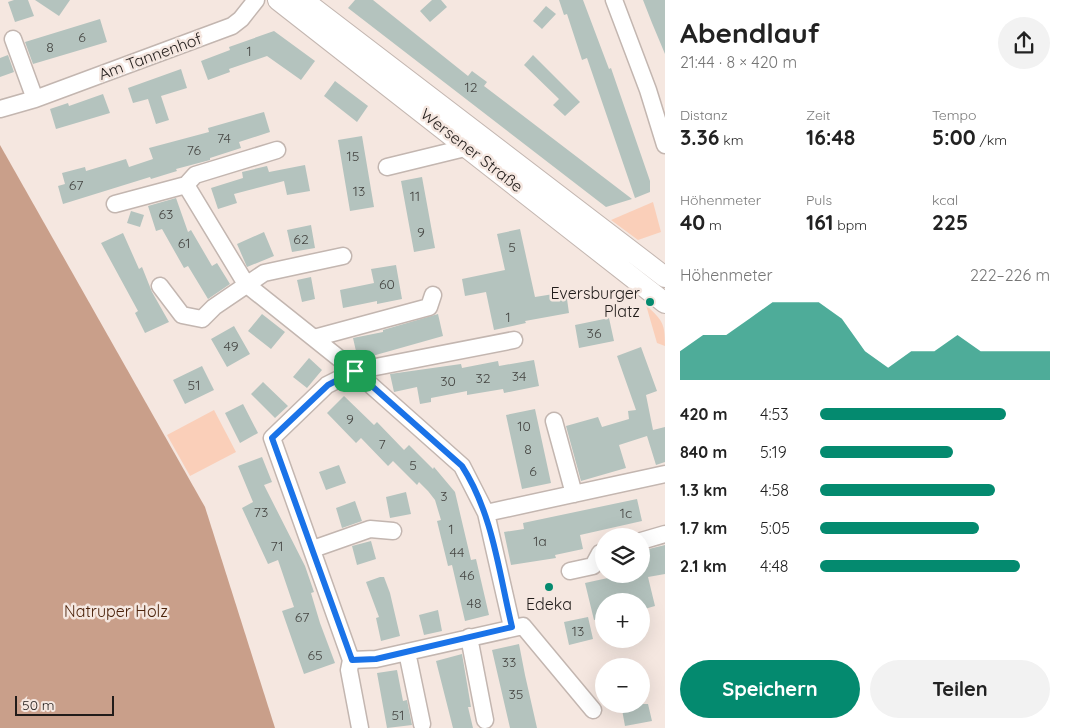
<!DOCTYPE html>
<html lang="de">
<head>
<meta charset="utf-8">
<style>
  :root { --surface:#fff; --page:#f2f2f2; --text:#222; --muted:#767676; --accent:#048a6f }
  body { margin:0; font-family:Quicksand,sans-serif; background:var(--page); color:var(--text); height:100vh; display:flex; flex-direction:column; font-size:19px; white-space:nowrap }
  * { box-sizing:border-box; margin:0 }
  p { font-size:16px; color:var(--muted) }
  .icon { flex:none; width:28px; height:28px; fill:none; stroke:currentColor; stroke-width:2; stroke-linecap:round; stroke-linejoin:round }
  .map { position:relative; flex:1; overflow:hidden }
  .side { display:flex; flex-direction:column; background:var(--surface); width:400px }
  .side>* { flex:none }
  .controls { position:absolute; left:595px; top:528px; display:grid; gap:10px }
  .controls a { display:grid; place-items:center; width:55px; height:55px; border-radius:50%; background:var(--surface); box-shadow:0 5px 20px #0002; font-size:25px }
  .scale { position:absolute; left:15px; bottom:12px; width:99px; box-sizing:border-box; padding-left:5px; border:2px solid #211c1a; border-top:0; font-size:14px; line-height:18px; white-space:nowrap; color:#211c1a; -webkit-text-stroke:4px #f5e7e0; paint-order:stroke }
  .pin { position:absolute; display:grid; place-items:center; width:42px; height:42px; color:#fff; margin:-21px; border-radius:10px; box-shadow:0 2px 8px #0006 }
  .round { display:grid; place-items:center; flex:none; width:52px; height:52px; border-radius:26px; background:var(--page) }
  .summary { display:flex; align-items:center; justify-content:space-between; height:85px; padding:0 15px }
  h1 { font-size:28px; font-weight:700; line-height:38px }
  .metrics { display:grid; grid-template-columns:repeat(3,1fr); gap:8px; height:85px; padding:5px 15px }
  .metrics div { display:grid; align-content:center }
  .metrics b { font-size:21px; font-weight:700 }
  .metrics small { font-size:14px; font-weight:400 }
  .metrics p { font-size:14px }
  .chart { height:140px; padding:10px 15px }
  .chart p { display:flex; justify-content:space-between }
  .chart svg { width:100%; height:90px; margin-top:5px; fill:var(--accent); opacity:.7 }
  .button { display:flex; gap:10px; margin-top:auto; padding:10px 15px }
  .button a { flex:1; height:58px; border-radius:30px; background:var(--accent); color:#fff; font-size:20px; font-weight:700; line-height:58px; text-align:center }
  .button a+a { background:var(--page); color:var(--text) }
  ul { padding:0 15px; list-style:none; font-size:16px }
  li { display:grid; grid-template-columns:80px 60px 1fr; align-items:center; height:38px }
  li i { height:12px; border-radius:6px; background:var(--accent) }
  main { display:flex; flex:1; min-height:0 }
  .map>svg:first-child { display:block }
  .green { fill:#facfb9 }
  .forest { fill:#c99f8a }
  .building { fill:#b4c3be }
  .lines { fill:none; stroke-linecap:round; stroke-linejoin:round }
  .minor-casing { stroke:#c3b6b0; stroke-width:19 }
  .major-casing { stroke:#c3b6b0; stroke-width:22 }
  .minor { stroke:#fff; stroke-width:16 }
  .major { stroke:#fff; stroke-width:20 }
  .route-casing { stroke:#fff; stroke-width:10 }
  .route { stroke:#1a73e8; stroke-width:6 }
  .poi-dot { fill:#048a6f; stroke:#f5e7e0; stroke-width:2 }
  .labels { text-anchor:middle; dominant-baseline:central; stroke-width:5; stroke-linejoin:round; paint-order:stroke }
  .number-label { font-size:14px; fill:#464643 }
  .street-label { font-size:16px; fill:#211c1a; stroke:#f5e7e0 }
  .poi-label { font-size:16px; fill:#211c1a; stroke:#f5e7e0; text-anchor:end }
  .park-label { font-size:16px; fill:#4c230b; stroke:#f5e7e0 }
</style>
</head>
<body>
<main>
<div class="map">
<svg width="665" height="728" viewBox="0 0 665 728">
  <rect width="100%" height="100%" fill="#f5e7e0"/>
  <path class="green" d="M653 202 661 232 638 240 611 220Z
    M646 305C663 321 665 323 665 346L657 343Z
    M214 410 236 452 190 476 167 435Z"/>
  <path class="forest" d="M0 145 205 507 275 728H0Z"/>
  <path class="building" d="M14 0H28L34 16 15 22 8 2Z
    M35 0H70L59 16Z
    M355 0H373L468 76 472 71 487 82 484 86 632 199 606 207 348 8Z
    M432 0H441L447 7 430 22 420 11Z
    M559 0H583L609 69 611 68 650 181V192L635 198 587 58 582 60 567 14 564 15Z
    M643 0H665V54L652 23Z
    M546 6 556 14 542 29 533 21Z
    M100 19 107 42 33 64 25 42Z
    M274 31 315 61 301 80 267 56 229 69 230 72 208 80 201 61 230 50 229 47Z
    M8 55 14 72 0 77V58Z
    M533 55 580 102 565 116 553 105 559 99 524 65Z
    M181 69 187 88 161 96 169 120 156 124 148 99 133 103 128 88Z
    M335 81 368 106 357 122 324 96Z
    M103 94 110 113 56 129 50 109 68 103 69 106Z
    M264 112 270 132 239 142 241 148 210 158V160L176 169 177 171 151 179 150 177 63 204 58 186 65 184 62 173 85 167 86 171 126 159 129 167 153 159 149 148 209 132 208 128Z
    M362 136 374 207 350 211 338 140Z
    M305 165 310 191 287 195 284 181 234 194 237 203 218 209 211 188 243 178 242 172 267 166 269 172Z
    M422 177 435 248 414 252 401 181Z
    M176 198 188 232 191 230 212 266 217 263 230 284 208 299 188 266 184 268 162 229 156 231 148 206Z
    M131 211 144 215 140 227 127 223Z
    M311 225 315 248 292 252 287 230Z
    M520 229 535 297 566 292 569 313 525 321 526 323 494 330 486 292 465 296 462 279 505 270 497 234Z
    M264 232 274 256 247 267 237 244Z
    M123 233 139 269 142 267 152 292 169 322 145 333 135 313 138 311 101 243Z
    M396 265 402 299 377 304V301L343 308 340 290 374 283 371 269Z
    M311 277 315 299 302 302 297 280Z
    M262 314 285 332 271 349 248 331Z
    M438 314 443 336 358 360 353 338 383 332V330Z
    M609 318 614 341 579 348 575 325Z
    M234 326 250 354 227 367 211 339Z
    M641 347 657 391 646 395 653 430 665 427V462L656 465 647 436 619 445 626 468 581 481 566 426 598 417 602 427 629 419 628 411 636 410 617 356Z
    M309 358 322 370 307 388 293 377Z
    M534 360 539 386 504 393 503 389 467 395V391L431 398V402L420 404 417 387 394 392 390 374 461 364 462 368 498 361 499 366Z
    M202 366 214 390 185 404 173 380Z
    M263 382 288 406 275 418 251 394Z
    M344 396 374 425 377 422 404 450 409 445 433 469 434 467 455 492 471 560 476 559 489 615 465 621 452 565 448 566 437 521 441 520 435 500 428 491 419 482 417 485 393 461 388 466 361 438 356 443 327 413Z
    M243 404 258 433 240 443 225 413Z
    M535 409 551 483 522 489 506 415Z
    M262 457 272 482 264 485 305 566 314 592 311 593 320 623 335 663 304 674 282 611 294 607 278 560 268 564 242 508 253 502 238 466Z
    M339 465 346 483 326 490 319 472Z
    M406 492 411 514 390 518 386 497Z
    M637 499 642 521 580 535 583 549 555 555 556 558 511 565 504 532 524 529 523 523Z
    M355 501 362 521 342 528 336 508Z
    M371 541 376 559 357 565 352 546Z
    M665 545V574L648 577 655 606 641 610V601H604V618L594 620 585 583 617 576 616 574H641V551Z
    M380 577H384L390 593 400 636 381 641 376 618 379 617 366 582Z
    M438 610 442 631 424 635 419 615Z
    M588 617 593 639 569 645 564 622Z
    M519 644 525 675 537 728H510L492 650Z
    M462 654 471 707H468L473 728H453L436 661Z
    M397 670 403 701 407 700 412 725 387 728 377 673Z
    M621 704H648L652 721 625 726Z"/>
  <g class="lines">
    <defs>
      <path id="minor" d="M614 0 648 90 665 145
        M13 39 35 99
        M0 109 35 99 232 26 241 19 256 0
        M387 167 469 147
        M186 185 246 284 355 371 462 466 486 513 512 627
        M115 204 186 185 195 175 277 150
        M160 286 182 315 202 319 214 307 264 273 343 256
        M314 338 429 307 433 295
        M554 421 574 494
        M486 513 665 474
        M641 541 665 534
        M313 549 370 529 393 531
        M570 571 593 566 600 553 604 552
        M469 637 485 720
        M407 652 422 724
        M351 660 376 659 523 626 593 710
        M360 728 349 670 351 660 272 438 327 385 355 371 514 340"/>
      <path id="major" d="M278 0 665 303
        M303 0 665 277"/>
    </defs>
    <use href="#minor" class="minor-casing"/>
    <use href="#major" class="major-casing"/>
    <use href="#minor" class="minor"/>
    <use href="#major" class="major"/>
  </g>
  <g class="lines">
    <defs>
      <path id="route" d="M355 371 462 466C493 514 499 573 512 627L376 659 352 660 272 438 328 385Z"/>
    </defs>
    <use href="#route" class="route-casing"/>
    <use href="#route" class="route"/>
  </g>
  <g class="poi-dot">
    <circle cx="650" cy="302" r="5"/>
    <circle cx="549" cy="587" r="5"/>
  </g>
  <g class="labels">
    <g class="number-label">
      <text x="82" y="37">6</text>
      <text x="50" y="47">8</text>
      <text x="249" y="51">1</text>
      <text x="471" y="87">12</text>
      <text x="224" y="138">74</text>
      <text x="194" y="150">76</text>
      <text x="353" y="156">15</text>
      <text x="76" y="185">67</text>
      <text x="359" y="191">13</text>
      <text x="415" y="196">11</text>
      <text x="166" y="214">63</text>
      <text x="421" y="232">9</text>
      <text x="301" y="239">62</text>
      <text x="184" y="243">61</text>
      <text x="512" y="247">5</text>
      <text x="387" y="284">60</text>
      <text x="508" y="317">1</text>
      <text x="594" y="333">36</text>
      <text x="231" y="346">49</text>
      <text x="519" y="376">34</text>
      <text x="483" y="378">32</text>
      <text x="448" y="381">30</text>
      <text x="194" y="385">51</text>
      <text x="350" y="419">9</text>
      <text x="524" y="426">10</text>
      <text x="382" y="444">7</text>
      <text x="528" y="449">8</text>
      <text x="413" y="465">5</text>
      <text x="533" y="471">6</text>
      <text x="444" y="496">3</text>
      <text x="261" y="512">73</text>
      <text x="626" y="513">1c</text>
      <text x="451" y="529">1</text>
      <text x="540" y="541">1a</text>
      <text x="277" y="546">71</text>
      <text x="457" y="552">44</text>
      <text x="467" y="575">46</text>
      <text x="474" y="603">48</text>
      <text x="302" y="617">67</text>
      <text x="578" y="631">13</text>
      <text x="315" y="655">65</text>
      <text x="509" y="662">33</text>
      <text x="516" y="694">35</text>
      <text x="398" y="715">51</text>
    </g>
    <g class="street-label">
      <text transform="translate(150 56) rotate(-20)">Am Tannenhof</text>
      <text transform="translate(472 150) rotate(38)">Wersener Straße</text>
    </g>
    <g class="poi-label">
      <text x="640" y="293">Eversburger<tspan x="640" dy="18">Platz</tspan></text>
      <text x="549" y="604" text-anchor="middle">Edeka</text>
    </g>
    <g class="park-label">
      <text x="116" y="611">Natruper Holz</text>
    </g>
  </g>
</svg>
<div class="controls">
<a><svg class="icon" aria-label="layers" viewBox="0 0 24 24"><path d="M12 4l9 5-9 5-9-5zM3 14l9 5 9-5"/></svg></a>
<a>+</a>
<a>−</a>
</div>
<div class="scale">50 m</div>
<div class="pin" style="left:355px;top:371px;background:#1e9e55"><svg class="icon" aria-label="arrive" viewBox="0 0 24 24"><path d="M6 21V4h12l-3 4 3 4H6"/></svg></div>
</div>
<section class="side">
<div class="summary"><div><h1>Abendlauf</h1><p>21:44 · 8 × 420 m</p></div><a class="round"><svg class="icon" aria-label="share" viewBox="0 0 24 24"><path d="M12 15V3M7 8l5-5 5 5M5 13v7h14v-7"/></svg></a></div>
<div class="metrics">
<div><p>Distanz</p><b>3.36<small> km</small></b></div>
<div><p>Zeit</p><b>16:48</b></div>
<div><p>Tempo</p><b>5:00<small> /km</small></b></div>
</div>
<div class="metrics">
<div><p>Höhenmeter</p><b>40<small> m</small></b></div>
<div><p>Puls</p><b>161<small> bpm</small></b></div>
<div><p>kcal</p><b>225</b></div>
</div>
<div class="chart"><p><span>Höhenmeter</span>222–226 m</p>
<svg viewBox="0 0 160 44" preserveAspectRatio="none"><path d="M0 44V30L10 22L20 22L30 14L40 6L50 6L60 6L70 14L80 30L90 38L100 30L110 30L120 22L130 30L140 30L150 30L160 30V44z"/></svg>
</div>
<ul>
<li><b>420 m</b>4:53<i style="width:81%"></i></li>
<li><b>840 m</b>5:19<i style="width:58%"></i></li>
<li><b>1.3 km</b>4:58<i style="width:76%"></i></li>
<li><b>1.7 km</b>5:05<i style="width:69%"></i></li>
<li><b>2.1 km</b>4:48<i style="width:87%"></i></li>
</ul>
<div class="button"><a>Speichern</a><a>Teilen</a></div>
</section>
</main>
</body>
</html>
